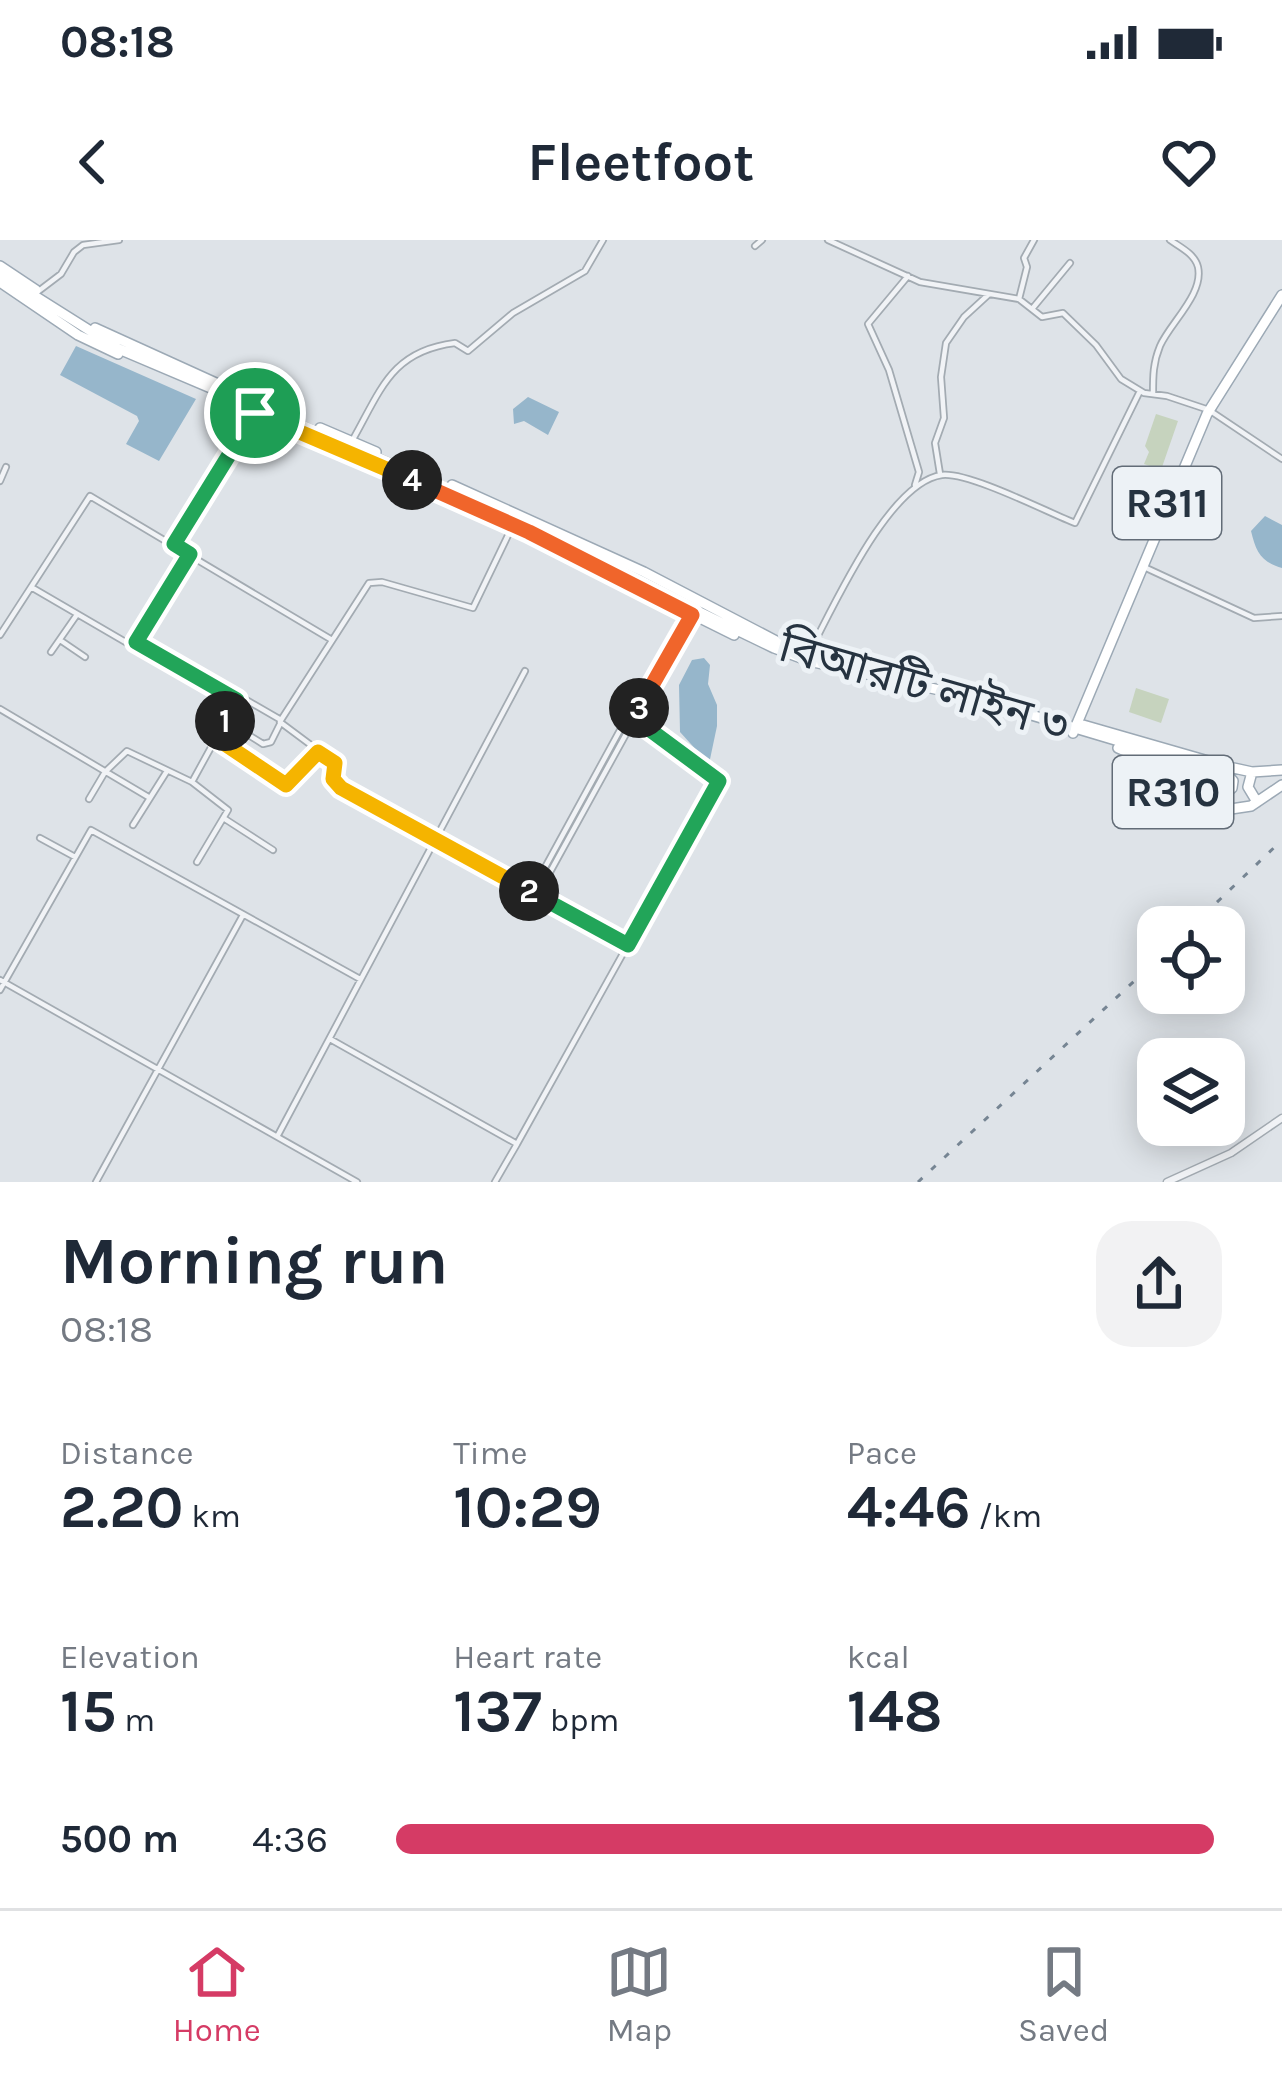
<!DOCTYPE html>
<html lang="en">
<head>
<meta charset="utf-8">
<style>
  :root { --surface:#fff; --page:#f2f2f3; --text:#1f2937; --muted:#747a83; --line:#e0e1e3; --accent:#d53b65 }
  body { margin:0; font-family:Karla,"Noto Sans Bengali",sans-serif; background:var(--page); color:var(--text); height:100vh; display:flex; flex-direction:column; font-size:45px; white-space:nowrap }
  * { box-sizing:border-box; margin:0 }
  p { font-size:39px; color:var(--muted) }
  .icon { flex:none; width:66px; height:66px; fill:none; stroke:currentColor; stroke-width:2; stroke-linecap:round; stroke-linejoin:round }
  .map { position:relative; height:942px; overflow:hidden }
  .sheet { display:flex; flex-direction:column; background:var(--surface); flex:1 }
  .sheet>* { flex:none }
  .buttons { position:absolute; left:1137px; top:666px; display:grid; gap:24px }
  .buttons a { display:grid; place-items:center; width:108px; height:108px; border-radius:24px; background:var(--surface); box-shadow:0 6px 30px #0003; font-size:60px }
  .pin { position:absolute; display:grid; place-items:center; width:102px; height:102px; color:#fff; margin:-51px; border:6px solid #fff; border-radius:50%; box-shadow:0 3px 12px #0007 }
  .km { position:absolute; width:60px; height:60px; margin:-30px; border-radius:50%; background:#222; color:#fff; font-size:33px; line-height:60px; text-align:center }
  .round { display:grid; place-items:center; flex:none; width:126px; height:126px; border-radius:36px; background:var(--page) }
  .head { display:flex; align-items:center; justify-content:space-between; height:204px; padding:0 60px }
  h1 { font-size:66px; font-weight:700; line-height:90px }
  .metrics { display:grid; grid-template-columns:repeat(3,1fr); gap:18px; height:204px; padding:12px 60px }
  .metrics div { display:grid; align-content:center }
  .metrics b { font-size:60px; font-weight:700 }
  .metrics small { font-size:33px; font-weight:400 }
  .metrics p { font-size:33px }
  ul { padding:0 60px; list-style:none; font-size:39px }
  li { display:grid; grid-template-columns:192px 144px 1fr; align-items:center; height:90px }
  li i { height:30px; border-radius:15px; background:var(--accent) }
  .status { display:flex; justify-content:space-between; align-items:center; height:84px; padding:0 60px; background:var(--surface); direction:ltr }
  .status svg { height:33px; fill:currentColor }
  header { display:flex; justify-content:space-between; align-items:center; height:156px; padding:0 60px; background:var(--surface); font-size:54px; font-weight:700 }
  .dock { display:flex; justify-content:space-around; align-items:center; height:168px; border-top:3px solid var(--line); background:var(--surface); font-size:33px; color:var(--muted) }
  .dock a { display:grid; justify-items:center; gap:6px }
  .dock .selected { color:var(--accent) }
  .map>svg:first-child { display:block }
  .green { fill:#c6d3be }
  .water { fill:#96b6cb }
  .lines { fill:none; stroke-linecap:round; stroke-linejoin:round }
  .minor-casing { stroke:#a3abb2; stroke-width:8 }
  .tertiary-casing { stroke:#a3abb2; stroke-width:9 }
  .primary-casing { stroke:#9ca9b5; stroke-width:12 }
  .minor { stroke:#f1f3f6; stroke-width:4.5 }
  .tertiary { stroke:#f1f3f6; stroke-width:6 }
  .primary { stroke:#fff; stroke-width:9 }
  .rail { stroke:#768593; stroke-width:3; stroke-dasharray:6 12; stroke-linecap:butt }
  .split-1-casing { stroke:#fff; stroke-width:24 }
  .split-2-casing { stroke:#fff; stroke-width:24 }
  .split-3-casing { stroke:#fff; stroke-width:24 }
  .split-4-casing { stroke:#fff; stroke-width:24 }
  .split-5-casing { stroke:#fff; stroke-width:24 }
  .split-1 { stroke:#22a559; stroke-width:15 }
  .split-2 { stroke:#f5b400; stroke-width:15 }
  .split-3 { stroke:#22a559; stroke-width:15 }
  .split-4 { stroke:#f0652b; stroke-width:15 }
  .split-5 { stroke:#f5b400; stroke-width:15 }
  .labels { text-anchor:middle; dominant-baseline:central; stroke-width:10; stroke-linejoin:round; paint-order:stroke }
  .shield { fill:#edf2f6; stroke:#626c77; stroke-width:3 }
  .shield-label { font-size:42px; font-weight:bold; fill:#263340 }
  .street-label { font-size:45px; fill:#263340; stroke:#edf2f6 }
</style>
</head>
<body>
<div class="status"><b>08:18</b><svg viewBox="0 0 49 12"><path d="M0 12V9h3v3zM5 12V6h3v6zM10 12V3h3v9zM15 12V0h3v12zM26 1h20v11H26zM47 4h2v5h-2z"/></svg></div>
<header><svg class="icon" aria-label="back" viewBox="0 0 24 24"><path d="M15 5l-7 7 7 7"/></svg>Fleetfoot<svg class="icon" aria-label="heart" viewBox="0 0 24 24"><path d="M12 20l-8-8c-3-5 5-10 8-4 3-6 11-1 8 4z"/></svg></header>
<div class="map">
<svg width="1282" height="942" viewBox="0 0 1282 942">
  <rect width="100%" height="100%" fill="#dee3e8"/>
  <path class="green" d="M1156 174 1178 181 1161 230 1144 224 1149 212 1145 206Z
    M1136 448 1169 459 1161 483 1129 472Z"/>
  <path class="water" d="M76 106 196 159 159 221 126 204 139 181 137 176 60 135Z
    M528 157 559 172 548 195 524 181 514 184 513 169Z
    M1265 276 1282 285V328C1261 322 1256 312 1251 291Z
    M704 418 710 425 708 444 717 465V486L709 524 680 492 679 445 692 420Z"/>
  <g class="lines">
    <defs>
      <path id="minor" d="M828 0 920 42 1019 59 1042 77 1063 73 1096 105 1121 139 1144 153 1167 156 1209 170 1282 219
        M755 6 762 0
        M908 36 868 84 889 130 919 232 915 245
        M36 53 61 34 74 12 83 5 119 0
        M1019 59 1027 27 1024 18 1034 0
        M1032 69 1070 23
        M1153 154C1153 136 1153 123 1160 106 1170 83 1204 54 1198 27 1195 14 1180 7 1170 0
        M352 201C381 150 391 111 455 103L468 111 513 73 585 31 603 0
        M940 234 935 203 944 178 941 137 946 103 964 77 988 55
        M0 241 6 227
        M174 304 255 173
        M1144 327 1254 378 1282 376
        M31 347 134 407 190 314
        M0 395 90 256 332 400
        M60 400 85 417
        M137 402 236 459
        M810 411C834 366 889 242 942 235 969 232 1047 272 1075 283L1140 151
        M51 412 76 376
        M0 469 150 558
        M226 481 263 504 271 502 280 484
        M280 482 335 523 333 539 341 547 628 705
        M216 498 286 545 291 544 318 512
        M192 542 237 460 243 458 281 480 369 343 382 342 473 368 513 285
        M89 559 105 532 127 511 192 542 228 570 197 622
        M225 579 273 610
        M133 585 167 531
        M40 598 75 617
        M543 631 684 373
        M549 634 691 376
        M510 641 543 631 549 634 560 668
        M0 740 357 942
        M0 750 91 590 360 739
        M330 799 517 904 495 942
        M278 895 525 431
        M517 904 719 541 634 478
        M96 942 243 675"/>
      <path id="tertiary" d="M1167 942 1231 913 1282 878"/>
      <path id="primary" d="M0 26 36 50
        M0 34 119 109 423 238 774 408 809 421 971 457 1226 533 1233 541 1232 548 1219 558 1170 543 1138 508
        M0 42 78 95 118 114
        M95 88 227 148
        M320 188 376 212
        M452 245 644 332 780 403 852 424
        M561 309 734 395
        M1083 485 1229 527 1252 532 1282 530
        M1073 493 1207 174 1282 55
        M1118 508 1136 516 1168 550 1231 569 1251 566 1282 545
        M1252 532 1248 547 1257 562"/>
    </defs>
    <use href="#minor" class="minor-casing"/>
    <use href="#tertiary" class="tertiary-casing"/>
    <use href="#primary" class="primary-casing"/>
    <use href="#minor" class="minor"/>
    <use href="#tertiary" class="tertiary"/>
    <use href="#primary" class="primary"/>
    <path class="rail" d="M1191 687 1282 600
      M918 942 1158 719"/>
  </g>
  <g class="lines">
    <defs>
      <path id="split-1" d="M225 481 237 460 136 402 190 314 174 304 255 173"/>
      <path id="split-2" d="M225 481 216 498 286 545 318 512 335 523 333 539 341 548 529 651"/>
      <path id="split-3" d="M529 651 628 705 719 541 634 478 639 468"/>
      <path id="split-4" d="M412 240 529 292 692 375 639 468"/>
      <path id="split-5" d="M255 173 412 240"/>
    </defs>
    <use href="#split-1" class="split-1-casing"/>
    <use href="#split-2" class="split-2-casing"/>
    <use href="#split-3" class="split-3-casing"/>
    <use href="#split-4" class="split-4-casing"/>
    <use href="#split-5" class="split-5-casing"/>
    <use href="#split-1" class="split-1"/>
    <use href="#split-2" class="split-2"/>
    <use href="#split-3" class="split-3"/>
    <use href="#split-4" class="split-4"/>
    <use href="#split-5" class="split-5"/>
  </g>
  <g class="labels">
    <g class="shield">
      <rect x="1113" y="227" width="108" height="72" rx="9"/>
      <rect x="1113" y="516" width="120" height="72" rx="9"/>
    </g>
    <g class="shield-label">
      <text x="1167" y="263">R311</text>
      <text x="1173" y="552">R310</text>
    </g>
    <g class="street-label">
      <text transform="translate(924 446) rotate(16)">বিআরটি লাইন ৩</text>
    </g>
  </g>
</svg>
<div class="buttons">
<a><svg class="icon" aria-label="locate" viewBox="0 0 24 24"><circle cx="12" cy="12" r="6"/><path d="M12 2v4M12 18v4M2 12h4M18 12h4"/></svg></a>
<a><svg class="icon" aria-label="layers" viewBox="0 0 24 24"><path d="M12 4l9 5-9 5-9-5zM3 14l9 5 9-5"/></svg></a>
</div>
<div class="pin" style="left:255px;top:173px;background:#1e9e55"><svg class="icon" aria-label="arrive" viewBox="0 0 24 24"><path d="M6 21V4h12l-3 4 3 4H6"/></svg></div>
<b class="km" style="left:225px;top:481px">1</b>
<b class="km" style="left:529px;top:651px">2</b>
<b class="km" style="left:639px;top:468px">3</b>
<b class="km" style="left:412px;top:240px">4</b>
</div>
<section class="sheet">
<div class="head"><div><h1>Morning run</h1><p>08:18</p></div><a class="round"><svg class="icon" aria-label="share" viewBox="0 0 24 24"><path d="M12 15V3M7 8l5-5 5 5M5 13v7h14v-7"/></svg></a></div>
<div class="metrics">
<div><p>Distance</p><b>2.20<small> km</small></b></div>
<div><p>Time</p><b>10:29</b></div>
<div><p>Pace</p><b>4:46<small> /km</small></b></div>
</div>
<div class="metrics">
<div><p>Elevation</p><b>15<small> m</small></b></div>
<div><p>Heart rate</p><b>137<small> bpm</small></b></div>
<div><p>kcal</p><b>148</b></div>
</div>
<ul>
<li><b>500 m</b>4:36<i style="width:99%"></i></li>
</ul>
</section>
<nav class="dock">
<a class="selected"><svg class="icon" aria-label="home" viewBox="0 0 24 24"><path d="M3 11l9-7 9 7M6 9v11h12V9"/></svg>Home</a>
<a><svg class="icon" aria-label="map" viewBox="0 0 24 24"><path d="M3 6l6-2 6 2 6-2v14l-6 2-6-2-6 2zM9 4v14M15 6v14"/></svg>Map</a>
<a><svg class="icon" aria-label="saved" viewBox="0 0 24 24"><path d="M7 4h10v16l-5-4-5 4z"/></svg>Saved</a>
</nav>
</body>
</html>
